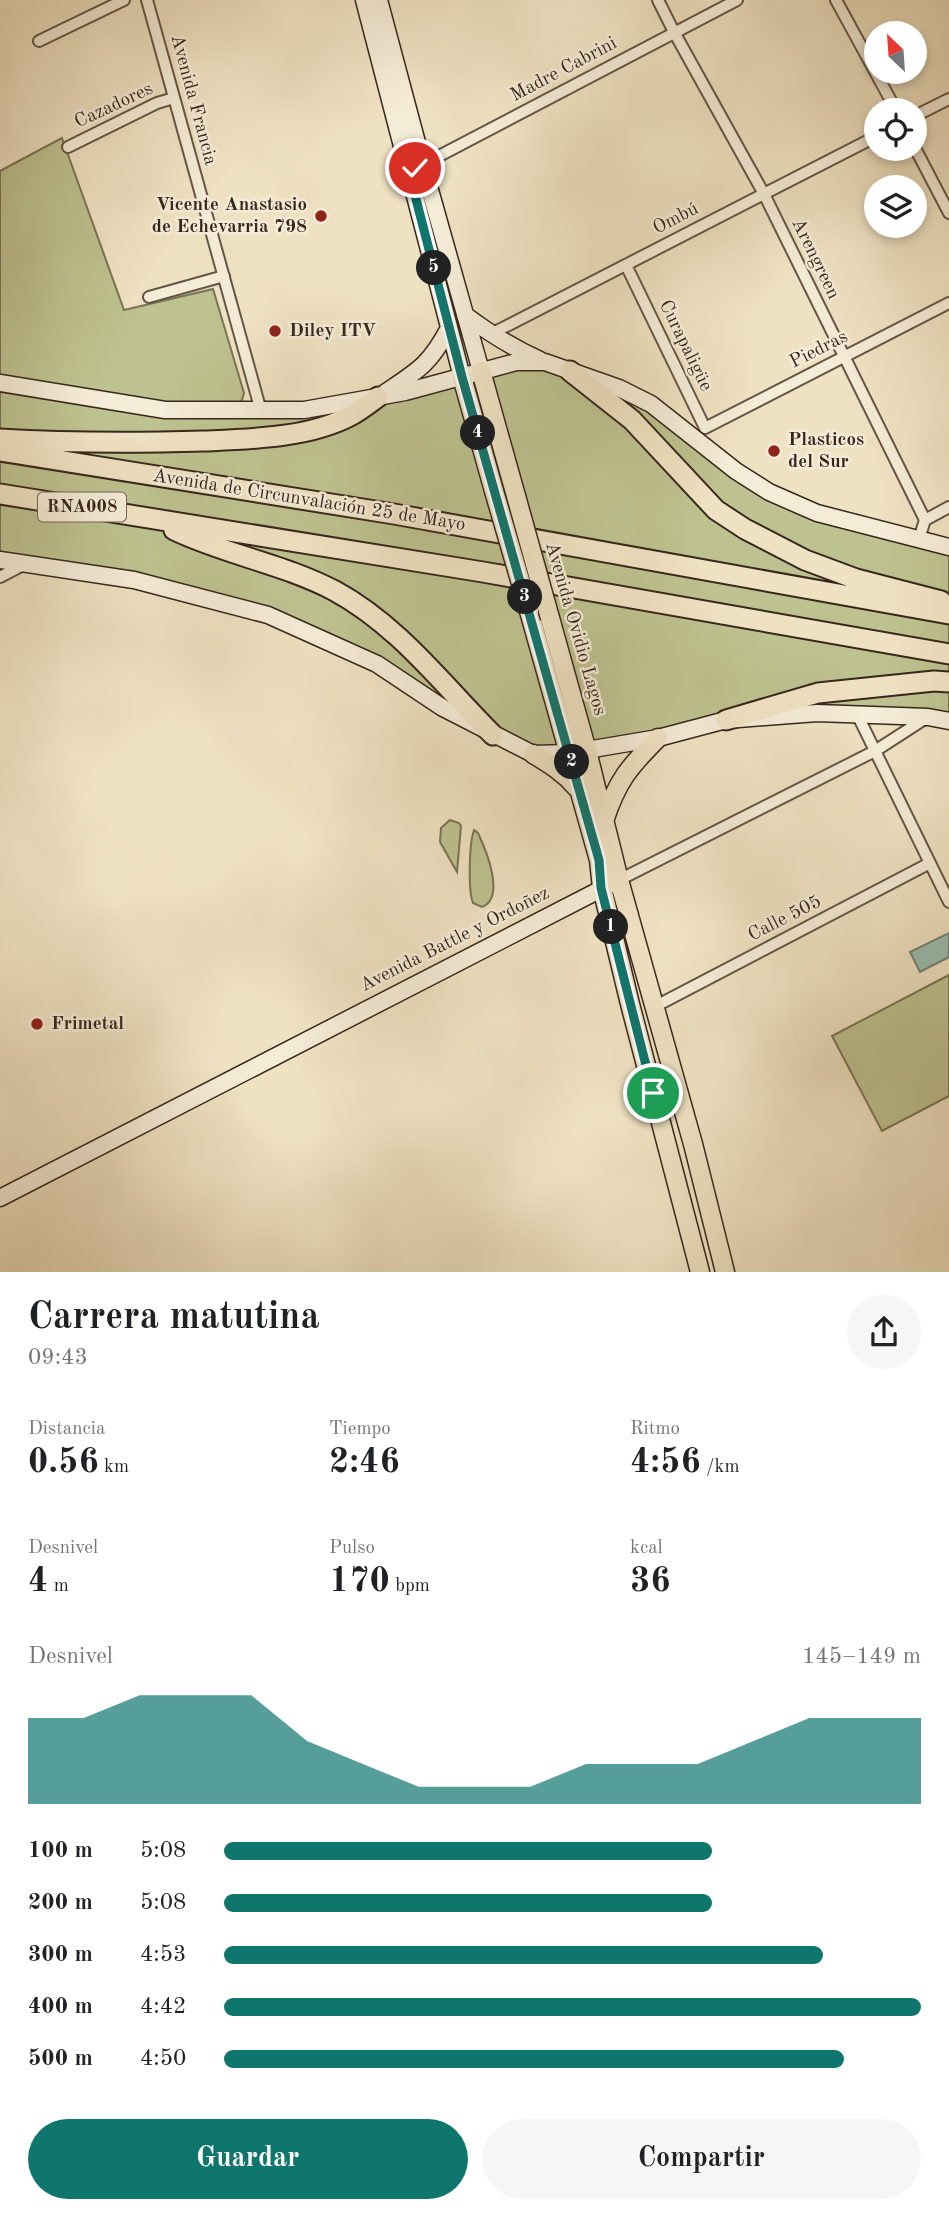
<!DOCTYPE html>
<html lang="es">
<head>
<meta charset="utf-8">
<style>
  :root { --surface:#fff; --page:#f6f6f6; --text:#202124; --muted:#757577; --accent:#0f766e }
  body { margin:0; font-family:"Old Standard TT",serif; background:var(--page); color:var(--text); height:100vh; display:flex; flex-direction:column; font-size:26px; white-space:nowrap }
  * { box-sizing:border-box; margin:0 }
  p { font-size:23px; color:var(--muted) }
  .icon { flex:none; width:38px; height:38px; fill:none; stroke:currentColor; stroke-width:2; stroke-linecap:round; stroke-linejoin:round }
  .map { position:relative; height:1272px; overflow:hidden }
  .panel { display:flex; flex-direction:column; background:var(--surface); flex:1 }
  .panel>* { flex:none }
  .needle { width:46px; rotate:335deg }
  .controls { position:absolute; left:864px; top:21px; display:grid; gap:14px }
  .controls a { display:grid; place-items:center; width:63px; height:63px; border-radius:50%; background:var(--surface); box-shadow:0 4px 10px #0003; font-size:35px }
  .pin { position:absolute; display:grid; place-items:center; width:60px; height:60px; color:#fff; margin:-30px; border:4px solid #fff; border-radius:50%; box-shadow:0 2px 7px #0007 }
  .km { position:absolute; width:35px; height:35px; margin:-18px; border-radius:50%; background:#222; color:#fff; font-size:19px; line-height:35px; text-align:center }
  .round { display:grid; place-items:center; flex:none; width:74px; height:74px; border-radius:37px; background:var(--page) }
  .headline { display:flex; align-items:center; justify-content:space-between; height:119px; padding:0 28px }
  h1 { font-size:38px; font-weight:700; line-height:52px }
  .metrics { display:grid; grid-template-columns:repeat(3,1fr); gap:10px; height:119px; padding:7px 28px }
  .metrics div { display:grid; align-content:center }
  .metrics b { font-size:35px; font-weight:700 }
  .metrics small { font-size:19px; font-weight:400 }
  .metrics p { font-size:19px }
  .chart { height:196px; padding:14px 28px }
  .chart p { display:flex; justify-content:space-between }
  .chart svg { width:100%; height:126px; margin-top:7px; fill:var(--accent); opacity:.7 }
  .action { display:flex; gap:14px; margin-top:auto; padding:14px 28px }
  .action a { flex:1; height:80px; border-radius:42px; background:var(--accent); color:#fff; font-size:28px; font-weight:700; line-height:80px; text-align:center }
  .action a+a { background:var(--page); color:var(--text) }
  ul { padding:0 28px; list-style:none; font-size:23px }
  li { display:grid; grid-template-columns:112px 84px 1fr; align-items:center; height:52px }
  li i { height:18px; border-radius:9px; background:var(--accent) }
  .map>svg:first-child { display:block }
  .green { fill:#bec290; stroke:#7a7456; stroke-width:2 }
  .water { fill:#9abeb2; stroke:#728276; stroke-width:2 }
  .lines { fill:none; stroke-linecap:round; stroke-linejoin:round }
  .street-casing { stroke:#645646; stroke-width:14 }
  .secondary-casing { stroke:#36271c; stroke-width:19 }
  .primary-casing { stroke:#36271c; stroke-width:21 }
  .highway-casing { stroke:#36271c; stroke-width:23 }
  .street { stroke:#f5ecd7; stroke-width:10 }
  .secondary { stroke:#f5ecd7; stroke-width:16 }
  .primary { stroke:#efe2c2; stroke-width:18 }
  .highway { stroke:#efe2c2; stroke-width:19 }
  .primary-bridge-casing { stroke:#36271c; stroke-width:21; stroke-linecap:butt }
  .primary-bridge { stroke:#efe2c2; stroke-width:18 }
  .route-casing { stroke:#fff; stroke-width:14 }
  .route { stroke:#0f766e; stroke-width:9 }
  .poi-dot { fill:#8f2418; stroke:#f5ecd7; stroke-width:2.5 }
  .labels { text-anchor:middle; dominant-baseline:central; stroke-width:5; stroke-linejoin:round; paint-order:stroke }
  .shield { fill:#f5ecd7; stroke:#6f6254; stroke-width:2 }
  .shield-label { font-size:18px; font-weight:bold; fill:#36271c }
  .street-label { font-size:19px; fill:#36271c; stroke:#f5ecd7 }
  .poi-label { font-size:19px; font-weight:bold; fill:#36271c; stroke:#f5ecd7; text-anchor:start }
</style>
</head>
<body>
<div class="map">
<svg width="949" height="1272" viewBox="0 0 949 1272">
  <rect width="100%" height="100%" fill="#efe2c2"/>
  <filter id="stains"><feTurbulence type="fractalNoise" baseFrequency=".00286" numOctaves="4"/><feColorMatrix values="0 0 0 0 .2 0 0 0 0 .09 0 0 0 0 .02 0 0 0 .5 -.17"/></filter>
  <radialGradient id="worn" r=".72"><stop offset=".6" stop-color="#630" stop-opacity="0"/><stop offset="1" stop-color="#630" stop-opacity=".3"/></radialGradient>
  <path class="green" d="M62 138 124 310 213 289 244 393 242 400 236 405 171 403 0 375V171Z
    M516 362 619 388 769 492 949 547V721L817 713 533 754 377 664 268 615 0 560V383L165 410 261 411Z
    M450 820 459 823 461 826 457 872 440 842 441 828Z
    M474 830 478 833C486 850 506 898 482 907L473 903C468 891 469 844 474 830Z
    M949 975V1096L882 1131 832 1036Z"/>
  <path class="water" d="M949 933V957L920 972 910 952Z"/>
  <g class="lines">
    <defs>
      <path id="street" d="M147 0 261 411
        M658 0 674 32 764 194 925 520 919 539
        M836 0 896 110
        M39 41 124 0
        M915 116 949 99
        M68 147 157 103 174 98
        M915 148 949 213
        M418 167 737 0
        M626 265 705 428
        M149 297 224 276
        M491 334 877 136
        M705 428 949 303
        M925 520 949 507
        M0 577 25 564
        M857 714 949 902
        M619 880 875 751 926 718
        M656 1006 930 863"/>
      <path id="secondary" d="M364 0 462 377
        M379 0 423 165 481 371
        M465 315C489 333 513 348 540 360
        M0 383 165 410H304L405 392 516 362H545L619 388 651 404 736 471 769 492 817 513 949 547
        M386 392C419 370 430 364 449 328
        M0 560 134 580 268 615 377 664 443 708 533 754 569 753 658 738 726 720 817 713 928 717 949 721
        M0 1198 611 884"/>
      <path id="primary" d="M481 371 516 496
        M462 377 494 491
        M529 611 599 860 602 888 630 1004 700 1272
        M550 618 587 751 619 880 693 1144 725 1272
        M533 754C550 764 564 773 577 788
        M604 821C617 781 629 767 658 738"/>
      <path id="highway" d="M570 371 632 420 716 510 745 529 805 560 856 579 941 601
        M0 439C68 443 136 443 204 441 251 439 310 438 352 415 361 410 370 403 378 397
        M0 451 394 514 949 614
        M0 494 483 572 949 654
        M174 530C226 555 284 564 335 591 398 625 443 685 493 735
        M726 720 818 693 934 681 949 682"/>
    </defs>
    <use href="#street" class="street-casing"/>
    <use href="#secondary" class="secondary-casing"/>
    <use href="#primary" class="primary-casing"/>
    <use href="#highway" class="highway-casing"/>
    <use href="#street" class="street"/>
    <use href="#secondary" class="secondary"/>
    <use href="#primary" class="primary"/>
    <use href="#highway" class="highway"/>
    <defs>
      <path id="primary-bridge" d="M494 491 529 611
        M516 496 550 618"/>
    </defs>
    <use href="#primary-bridge" class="primary-bridge-casing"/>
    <use href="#primary-bridge" class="primary-bridge"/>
  </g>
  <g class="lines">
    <defs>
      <path id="route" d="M415 168 409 172 462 377 599 860 601 888 653 1093"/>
    </defs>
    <use href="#route" class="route-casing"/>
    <use href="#route" class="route"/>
  </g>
  <g class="poi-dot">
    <circle cx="321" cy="216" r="7"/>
    <circle cx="275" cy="331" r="7"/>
    <circle cx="774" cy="451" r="7"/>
    <circle cx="37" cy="1024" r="7"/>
  </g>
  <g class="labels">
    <rect class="shield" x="38" y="492.5" width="88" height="29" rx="5"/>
    <g class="shield-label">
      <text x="82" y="507">RNA008</text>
    </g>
    <g class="street-label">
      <text transform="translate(564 70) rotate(-28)">Madre Cabrini</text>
      <text transform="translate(193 100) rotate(75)">Avenida Francia</text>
      <text transform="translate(114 106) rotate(-25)">Cazadores</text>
      <text transform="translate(676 219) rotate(-27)">Ombú</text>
      <text transform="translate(815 259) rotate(64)">Arengreen</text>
      <text transform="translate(685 346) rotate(64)">Curapaligüe</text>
      <text transform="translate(819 350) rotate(-27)">Piedras</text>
      <text transform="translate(309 501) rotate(9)">Avenida de Circunvalación 25 de Mayo</text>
      <text transform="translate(575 629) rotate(74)">Avenida Ovidio Lagos</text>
      <text transform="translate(785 919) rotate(-27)">Calle 505</text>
      <text transform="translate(455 940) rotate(-27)">Avenida Battle y Ordoñez</text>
    </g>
    <g class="poi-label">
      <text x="307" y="205" text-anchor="end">Vicente Anastasio<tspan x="307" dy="22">de Echevarria 798</tspan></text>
      <text x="289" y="331">Diley ITV</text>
      <text x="788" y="440">Plasticos<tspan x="788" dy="22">del Sur</tspan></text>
      <text x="51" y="1024">Frimetal</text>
    </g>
  </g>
  <rect width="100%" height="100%" filter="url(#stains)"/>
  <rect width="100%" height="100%" fill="url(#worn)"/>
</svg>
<div class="controls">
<a><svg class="needle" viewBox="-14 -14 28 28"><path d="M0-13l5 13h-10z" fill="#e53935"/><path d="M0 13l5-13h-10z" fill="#757577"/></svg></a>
<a><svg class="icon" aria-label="locate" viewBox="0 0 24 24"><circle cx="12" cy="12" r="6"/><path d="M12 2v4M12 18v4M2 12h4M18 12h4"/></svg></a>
<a><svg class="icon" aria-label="layers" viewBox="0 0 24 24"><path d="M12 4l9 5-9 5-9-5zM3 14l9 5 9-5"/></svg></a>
</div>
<div class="pin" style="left:653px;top:1093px;background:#1e9e55"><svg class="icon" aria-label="arrive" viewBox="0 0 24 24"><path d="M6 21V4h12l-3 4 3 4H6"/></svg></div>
<div class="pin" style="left:415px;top:168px;background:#d93025"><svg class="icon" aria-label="check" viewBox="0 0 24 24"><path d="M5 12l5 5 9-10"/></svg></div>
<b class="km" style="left:611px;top:927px">1</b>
<b class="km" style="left:572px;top:762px">2</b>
<b class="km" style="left:525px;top:597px">3</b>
<b class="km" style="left:478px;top:433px">4</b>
<b class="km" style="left:434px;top:268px">5</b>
</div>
<section class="panel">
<div class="headline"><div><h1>Carrera matutina</h1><p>09:43</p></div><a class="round"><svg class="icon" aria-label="share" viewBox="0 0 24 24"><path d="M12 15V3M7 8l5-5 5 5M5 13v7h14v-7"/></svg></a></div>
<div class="metrics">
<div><p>Distancia</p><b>0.56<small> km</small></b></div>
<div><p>Tiempo</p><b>2:46</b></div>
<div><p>Ritmo</p><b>4:56<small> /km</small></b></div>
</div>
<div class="metrics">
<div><p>Desnivel</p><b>4<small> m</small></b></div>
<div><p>Pulso</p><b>170<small> bpm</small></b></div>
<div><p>kcal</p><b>36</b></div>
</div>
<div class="chart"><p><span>Desnivel</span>145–149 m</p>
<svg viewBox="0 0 160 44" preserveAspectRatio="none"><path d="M0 44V14L10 14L20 6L30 6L40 6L50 22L60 30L70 38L80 38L90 38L100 30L110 30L120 30L130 22L140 14L150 14L160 14V44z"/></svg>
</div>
<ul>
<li><b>100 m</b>5:08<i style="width:70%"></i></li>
<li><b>200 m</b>5:08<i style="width:70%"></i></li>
<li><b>300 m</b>4:53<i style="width:86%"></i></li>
<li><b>400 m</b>4:42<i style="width:100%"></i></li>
<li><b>500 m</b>4:50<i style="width:89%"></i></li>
</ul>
<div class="action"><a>Guardar</a><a>Compartir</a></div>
</section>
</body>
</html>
